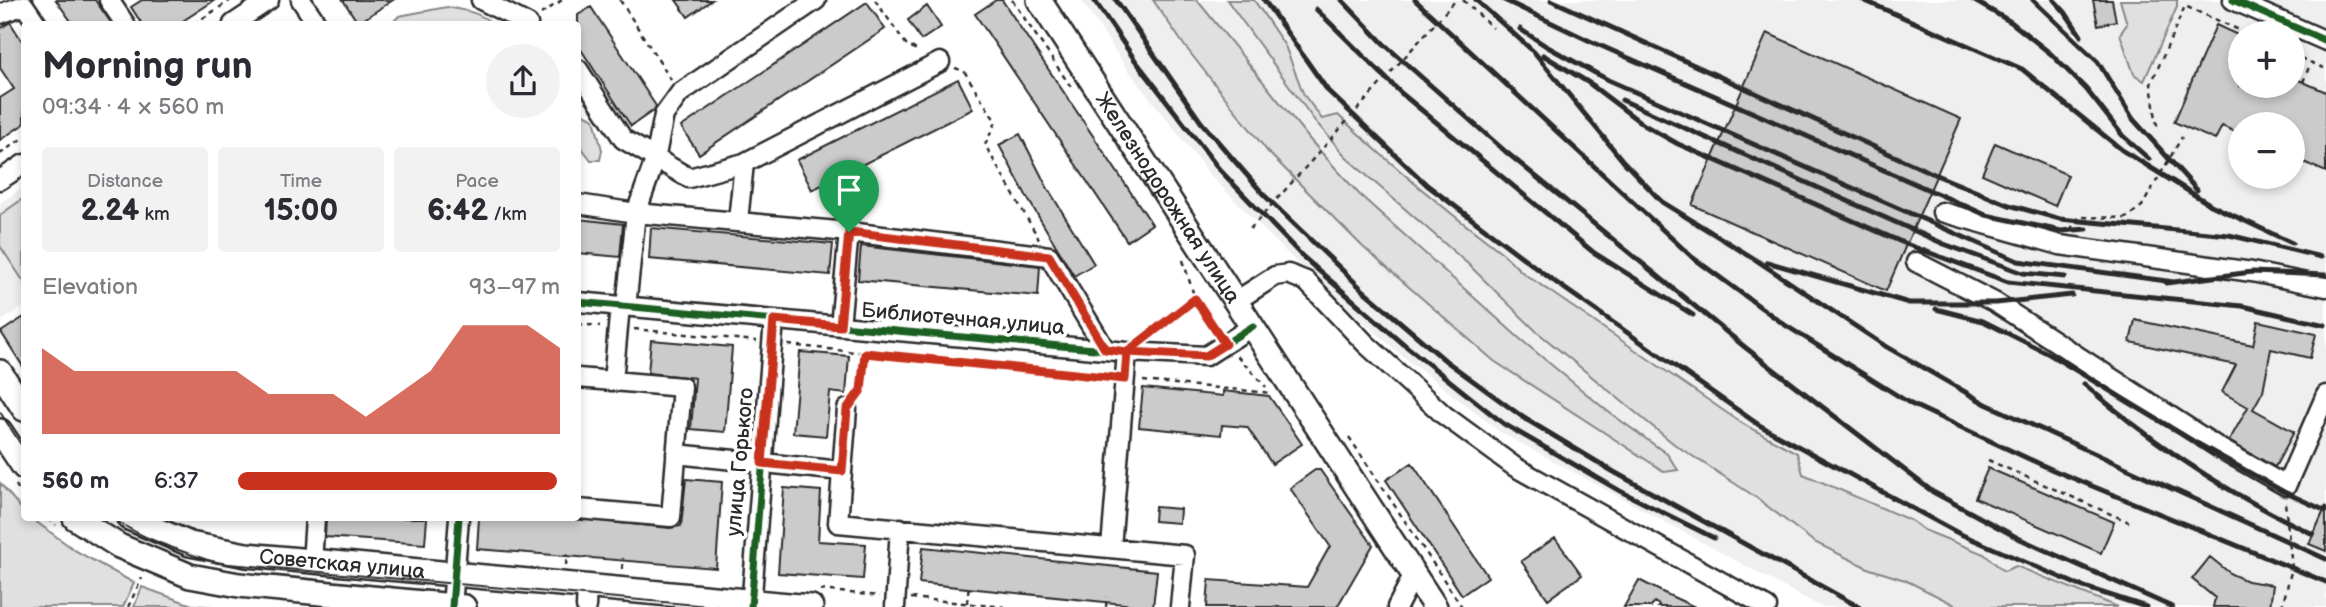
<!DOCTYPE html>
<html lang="en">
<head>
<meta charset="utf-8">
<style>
  :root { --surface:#fff; --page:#f2f2f3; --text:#2b2b33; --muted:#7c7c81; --accent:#c8321e }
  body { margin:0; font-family:"Balsamiq Sans",sans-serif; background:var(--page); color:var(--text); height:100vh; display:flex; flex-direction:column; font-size:26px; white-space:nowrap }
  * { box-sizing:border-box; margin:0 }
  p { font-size:23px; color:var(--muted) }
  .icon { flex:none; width:38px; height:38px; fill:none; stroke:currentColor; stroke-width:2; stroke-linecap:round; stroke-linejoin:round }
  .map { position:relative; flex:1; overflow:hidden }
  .panel { position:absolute; left:21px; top:21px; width:560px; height:500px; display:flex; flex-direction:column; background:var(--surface); border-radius:7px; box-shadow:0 4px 10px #0003 }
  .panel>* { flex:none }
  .tools { position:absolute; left:2228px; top:21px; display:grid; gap:14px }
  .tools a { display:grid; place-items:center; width:77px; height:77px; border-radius:50%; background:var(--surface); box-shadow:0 4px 10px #0003; font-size:35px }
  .pin { position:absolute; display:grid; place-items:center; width:60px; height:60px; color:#fff; margin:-72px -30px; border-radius:50% 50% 50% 0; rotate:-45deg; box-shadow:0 0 7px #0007 }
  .pin .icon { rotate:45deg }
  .round { display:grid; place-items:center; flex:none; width:74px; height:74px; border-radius:37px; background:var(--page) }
  .overview { display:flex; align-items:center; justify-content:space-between; height:119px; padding:0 21px }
  h1 { font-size:38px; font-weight:600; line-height:52px }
  .stats { display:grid; grid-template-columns:repeat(3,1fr); gap:10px; height:119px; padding:7px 21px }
  .stats div { display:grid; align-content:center; border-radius:7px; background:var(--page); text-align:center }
  .stats b { font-size:30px; font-weight:600 }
  .stats small { font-size:19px; font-weight:400 }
  .stats p { font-size:19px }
  .chart { height:196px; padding:14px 21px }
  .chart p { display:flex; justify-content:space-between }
  .chart svg { width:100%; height:126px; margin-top:7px; fill:var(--accent); opacity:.7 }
  ul { padding:0 21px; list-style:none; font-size:23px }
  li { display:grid; grid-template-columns:112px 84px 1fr; align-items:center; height:52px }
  li i { height:18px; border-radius:9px; background:var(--accent) }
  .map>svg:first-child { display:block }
  .built { fill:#efefef; fill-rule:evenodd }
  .green { fill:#e0e0e0; stroke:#868686; stroke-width:2 }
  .building { fill:#cbcbcb; stroke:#2b2b2b; stroke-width:2 }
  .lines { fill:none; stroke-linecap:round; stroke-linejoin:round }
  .minor-casing { stroke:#2b2b2b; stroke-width:23 }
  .major-casing { stroke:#2b2b2b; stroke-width:28 }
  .path { stroke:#2b2b2b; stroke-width:2.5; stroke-dasharray:5 5; stroke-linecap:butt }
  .minor { stroke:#fff; stroke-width:18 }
  .major { stroke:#fff; stroke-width:23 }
  .tram { stroke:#2b2b2b; stroke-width:2 }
  .rail { stroke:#2b2b2b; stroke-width:5 }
  .path-bridge { stroke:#2b2b2b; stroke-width:2.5; stroke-dasharray:5 5; stroke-linecap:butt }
  .cycleway-casing { stroke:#fff; stroke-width:11 }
  .cycleway { stroke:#1b5e20; stroke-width:7 }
  .route-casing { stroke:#fff; stroke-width:14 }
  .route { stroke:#c8321e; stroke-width:9 }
  .labels { text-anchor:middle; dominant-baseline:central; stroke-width:7; stroke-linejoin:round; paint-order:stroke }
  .street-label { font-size:21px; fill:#2b2b2b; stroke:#fff }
</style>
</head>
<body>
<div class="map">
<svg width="2326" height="607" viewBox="0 0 2326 607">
  <rect width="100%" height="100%" fill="#fff"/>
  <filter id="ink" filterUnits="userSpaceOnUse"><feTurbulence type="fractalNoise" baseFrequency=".0143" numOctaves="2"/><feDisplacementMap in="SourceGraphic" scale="14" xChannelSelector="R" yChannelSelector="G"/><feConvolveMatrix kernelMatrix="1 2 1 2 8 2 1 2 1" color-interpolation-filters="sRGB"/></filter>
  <g filter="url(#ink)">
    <path class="built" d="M1081 0H2326V607H1821L1500 432 1400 354 1297 263 1211 176 1128 70ZM2240 33H2292V86H2240ZM2240 124H2292V177H2240Z
      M24 187V306L0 322V203Z"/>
    <path class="green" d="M1153 0H1197L1311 141 1359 194 1519 338 1606 410 1667 454 1678 470 1665 472 1494 361 1363 247 1268 152 1184 45Z
      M1227 0H1254L1285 46 1304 95 1322 119 1338 115C1391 165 1442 208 1500 251 1512 260 1518 272 1532 279L1743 424 1797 453 1803 474 1912 521 1924 530 1984 554 2004 571 2016 566 2118 607H1959L1905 580 1870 569 1814 542 1754 496 1674 444 1536 331 1468 264 1349 160 1314 120Z
      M2120 0H2177V7L2144 81 2134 74 2120 34 2127 24Z
      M447 7C462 10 481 12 492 24H391L399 16Z
      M578 111 594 119 602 150 600 160H591L578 143Z
      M24 198V282L0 246V215Z
      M0 483 24 512V518H31L76 551 134 583 123 607H0Z
      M142 587 192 605 213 607H134Z"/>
    <path class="building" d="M56 0H95L112 24H73Z
      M142 0H215L178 24H142L131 7Z
      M343 0H393L358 23Z
      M676 0H712L688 17Z
      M996 0H1002L1152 224 1127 241 975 14Z
      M2093 0H2112L2116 21 2098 25Z
      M867 2 885 29 699 154 681 127Z
      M927 6 941 27 921 40 908 20Z
      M591 7 656 106 654 110 631 126 578 45V15Z
      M10 22 24 44V124L0 140V98L14 89 0 68V29Z
      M2216 25 2240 36V86H2292V77L2326 92V172L2292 157V124H2240V134L2222 126 2215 140 2174 122Z
      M1767 33 1961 119 1886 291 1692 205Z
      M958 79 973 109 812 190 797 160Z
      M1020 134 1047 187 1094 264 1074 276 1028 199 999 145Z
      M1995 143 2068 175 2055 206 1982 174Z
      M578 219 623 224 620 257 578 253Z
      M651 228 833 244 830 275 649 259Z
      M861 246 1040 266 1038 296 858 280Z
      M24 317V368L1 332Z
      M2135 320 2253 345 2258 321 2316 334 2310 358 2271 349 2263 391 2253 409 2294 432 2275 467 2229 441 2248 407 2222 392 2236 365 2130 342Z
      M651 340 732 347 725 432 691 429 695 378 648 373Z
      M800 352 849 356 846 394 830 392 826 436 793 433Z
      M1143 388 1223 396V391L1269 396 1302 444 1272 464 1247 427 1222 425 1221 435 1139 427Z
      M1412 463 1488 577 1462 595 1386 480Z
      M1988 468 2114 522 2101 553 1975 498Z
      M1315 470H1320L1373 545 1337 607H1207L1209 580 1307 587 1330 546 1290 488Z
      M686 479 722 482 716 568 477 549 479 518H571L670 528 681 526Z
      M784 488 821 491 818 541 866 544 863 579 778 573Z
      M2326 506V551L2309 544Z
      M1155 507 1180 509 1179 523 1154 521Z
      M326 518H427L425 544 325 537Z
      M1555 538 1582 575 1548 599 1521 561Z
      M923 547 1157 571 1153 607 919 583Z
      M2210 557 2231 574 2247 581 2273 585 2270 607H2213L2215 598 2192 579Z
      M1639 580 1664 593 1695 607H1658L1659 605 1654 602 1651 607H1624Z"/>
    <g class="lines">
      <defs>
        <path id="minor" d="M109 0 125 24
          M301 0 317 24
          M481 0 528 24
          M2233 0 2326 41
          M0 14 24 5 37 24
          M233 24 269 0
          M578 69 623 139 689 178 744 163
          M0 180 24 164
          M578 204 636 213 849 232 840 326
          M1942 212 2060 245 2252 272 2326 287
          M738 221 744 163 940 62
          M849 232 1049 256 1105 349
          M1916 262 1996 303 2221 449 2286 486 2326 395
          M1236 301 1275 276 1288 274 1306 281 1366 344 1444 415 1515 467 1767 607
          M578 302 1127 352 1206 356 1253 326
          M626 307 636 213 655 160 664 115 680 93 816 0
          M578 378 682 387 671 517 578 509
          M613 381 620 306
          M847 409 838 523 1185 555 1180 607
          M676 454 842 471
          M1111 548 1127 352
          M312 562 315 518
          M452 607 459 518
          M586 607 587 587
          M751 607 774 320
          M895 607 900 528
          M1397 607 1414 574"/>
        <g id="major">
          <path id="s1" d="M1039 0 1435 607"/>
          <path d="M0 372 24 409"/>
          <path d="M0 431 24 467"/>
          <path d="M75 518 119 546 190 576 239 585 464 607"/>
          <path id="s2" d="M129 518 190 544 246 555 811 607"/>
        </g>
      </defs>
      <use href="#minor" class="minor-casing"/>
      <use href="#major" class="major-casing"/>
      <path class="path" d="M620 0 671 80
        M875 0 906 44 920 52
        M1012 0 1071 87
        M1463 0 1493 28
        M541 14 562 0
        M194 24 231 0
        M2292 54 2326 69
        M955 68 964 71 996 122 985 145 1039 239
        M2303 82 2311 62
        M2157 126 2151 84 2185 6 2246 33
        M0 154 24 137
        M2070 230 2079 217 2126 218 2142 206 2182 137
        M1183 260 1195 299 1215 329
        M578 324 600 326
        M634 329 757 341
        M1148 336 1195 299
        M788 345 1108 378
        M1237 356 1266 387
        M1143 381 1272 393
        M857 395 861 390 865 354
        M1349 437 1462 607
        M1988 460 2129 522
        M16 485 24 499
        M48 518 56 525
        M566 565 567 554
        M622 569 623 558
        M820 590 880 596
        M911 598 1005 607
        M967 603 969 584
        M128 607 142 578
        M1106 607 1107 597
        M2282 607 2292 568 2285 502"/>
      <use href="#minor" class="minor"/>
      <use href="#major" class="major"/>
      <path class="tram" d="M0 412 24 449
        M112 518C144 540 181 551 217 563L720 607"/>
      <path class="rail" d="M1094 0 1135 60 1219 169 1303 257 1406 346 1504 424 1620 491 1714 538
        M1116 0 1201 122 1265 196 1364 291 1446 361 1524 418 1614 472 1859 607
        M1264 0 1328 91 1427 185 1551 279 1759 425 1958 533 2078 585 2146 607
        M1342 0 1384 44 1506 152 1746 348 1933 492 2018 538 2172 607
        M1415 0 1692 257 1785 325 1911 404 2053 470 2326 582
        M1476 0 1534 52 1623 161 1662 202 1753 258 1882 344 1986 404 2326 559
        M1504 0 1590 41 1986 215 2061 231 2087 229
        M1551 0 1936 175 2009 205 2060 219 2229 235 2321 257
        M1863 0 2022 69 2122 150 2211 205 2292 243
        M1973 0 2011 22 2051 54 2086 89 2123 136 2149 159
        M2033 0 2098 62 2133 119 2197 190
        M2054 0 2065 12 2081 36
        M1316 9 1401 93 1593 252 1693 315
        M1520 29 1546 46 1608 80 2018 261 2174 282
        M1543 55 1594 86
        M1586 81 1644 125 1678 144 1906 244 2008 282 2242 306 2325 325
        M1622 100 1944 244 2023 273 2065 277
        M1767 262 1909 303H1996L2072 295
        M2166 283 2252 272 2326 275
        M1936 309 1983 321 2049 354 2193 441 2284 492 2326 511
        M2084 384C2153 444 2230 495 2313 534"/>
      <path class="path-bridge" d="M1250 229 1456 0"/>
      <defs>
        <path id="cycleway" d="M2233 0 2326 41
          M578 302 1127 352 1206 356 1253 326
          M452 607 459 518
          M751 607 774 320"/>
      </defs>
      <use href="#cycleway" class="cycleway-casing"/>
      <use href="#cycleway" class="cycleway"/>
    </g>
  </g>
  <g class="lines" filter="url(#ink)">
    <defs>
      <path id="route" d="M849 232 840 326 774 320 762 463 842 471 847 409 861 390 865 353 1125 379 1127 352 1206 356 1225 344 1195 299 1127 352 1105 349 1049 256 849 232"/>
    </defs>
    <use href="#route" class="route-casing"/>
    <use href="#route" class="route"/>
  </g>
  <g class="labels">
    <g class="street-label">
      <text stroke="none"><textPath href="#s1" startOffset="236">Железнодорожная улица</textPath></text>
      <text transform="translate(963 319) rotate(5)">Библиотечная улица</text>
      <text transform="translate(740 462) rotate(-85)">улица Горького</text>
      <text stroke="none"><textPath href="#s2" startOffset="220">Советская улица</textPath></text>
    </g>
  </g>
</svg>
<div class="tools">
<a>+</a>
<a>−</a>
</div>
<div class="pin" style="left:849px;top:232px;background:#1e9e55"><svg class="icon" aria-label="arrive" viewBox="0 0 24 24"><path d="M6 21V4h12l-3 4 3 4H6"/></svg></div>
<section class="panel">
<div class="overview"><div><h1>Morning run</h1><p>09:34 · 4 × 560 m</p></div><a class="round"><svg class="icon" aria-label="share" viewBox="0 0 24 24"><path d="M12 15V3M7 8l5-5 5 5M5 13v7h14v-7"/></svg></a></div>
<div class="stats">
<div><p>Distance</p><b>2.24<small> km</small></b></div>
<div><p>Time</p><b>15:00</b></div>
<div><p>Pace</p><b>6:42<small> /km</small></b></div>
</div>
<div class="chart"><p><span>Elevation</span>93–97 m</p>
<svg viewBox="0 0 160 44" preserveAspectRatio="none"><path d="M0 44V14L10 22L20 22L30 22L40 22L50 22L60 22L70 30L80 30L90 30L100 38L110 30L120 22L130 6L140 6L150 6L160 14V44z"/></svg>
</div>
<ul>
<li><b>560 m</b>6:37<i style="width:99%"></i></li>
</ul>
</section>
</div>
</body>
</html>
